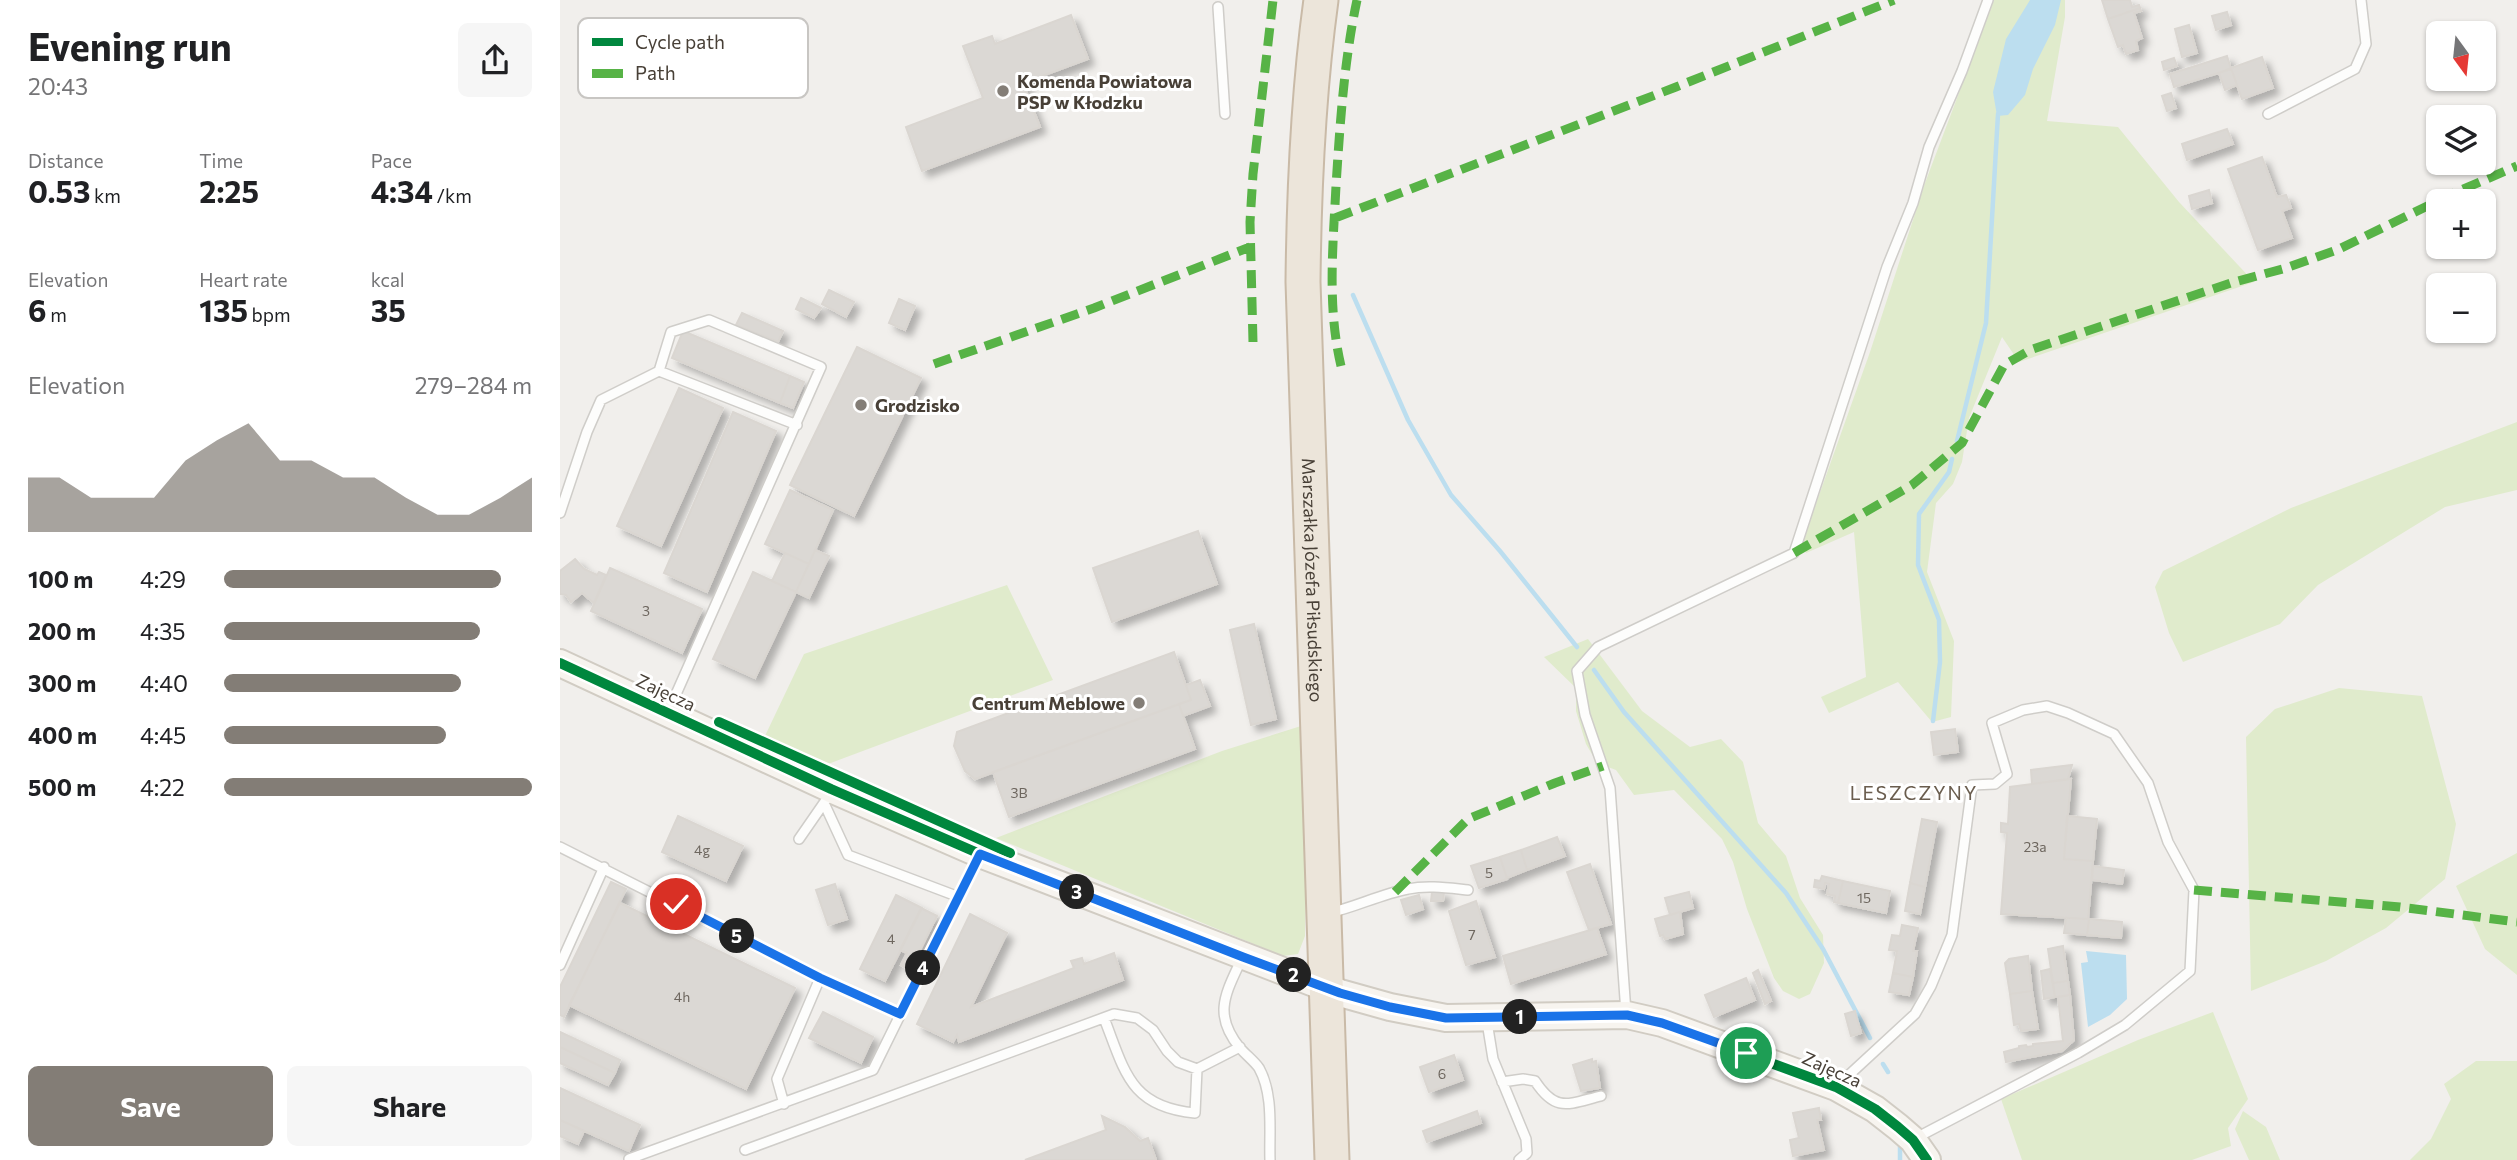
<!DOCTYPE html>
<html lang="en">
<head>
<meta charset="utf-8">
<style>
  :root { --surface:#fff; --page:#f6f6f6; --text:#202124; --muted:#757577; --accent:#837d76 }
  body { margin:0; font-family:Commissioner,sans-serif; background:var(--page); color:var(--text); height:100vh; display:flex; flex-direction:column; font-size:26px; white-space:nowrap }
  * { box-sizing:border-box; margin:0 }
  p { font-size:23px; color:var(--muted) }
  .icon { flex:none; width:38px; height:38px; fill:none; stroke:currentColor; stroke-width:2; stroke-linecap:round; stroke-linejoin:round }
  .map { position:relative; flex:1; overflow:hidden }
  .sheet { display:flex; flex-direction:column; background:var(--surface); width:560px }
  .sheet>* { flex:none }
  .needle { width:46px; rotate:165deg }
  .fabs { position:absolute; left:1866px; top:21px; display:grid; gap:14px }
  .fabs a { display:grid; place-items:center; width:70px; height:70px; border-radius:10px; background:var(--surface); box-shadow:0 2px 5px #0004; font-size:35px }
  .pin { position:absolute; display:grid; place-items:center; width:60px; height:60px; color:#fff; margin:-30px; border:4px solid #fff; border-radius:50%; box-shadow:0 2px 7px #0007 }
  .km { position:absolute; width:35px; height:35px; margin:-18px; border-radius:50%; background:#222; color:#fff; font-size:19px; line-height:35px; text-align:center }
  .round { display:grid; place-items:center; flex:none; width:74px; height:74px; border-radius:10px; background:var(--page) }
  .headline { display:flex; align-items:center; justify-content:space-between; height:119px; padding:0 28px }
  h1 { font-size:38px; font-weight:700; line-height:52px }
  .metrics { display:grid; grid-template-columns:repeat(3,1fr); gap:10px; height:119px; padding:7px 28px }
  .metrics div { display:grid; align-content:center }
  .metrics b { font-size:30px; font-weight:700 }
  .metrics small { font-size:19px; font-weight:400 }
  .metrics p { font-size:19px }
  .chart { height:196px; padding:14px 28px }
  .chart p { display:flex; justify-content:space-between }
  .chart svg { width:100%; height:126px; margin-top:7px; fill:var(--accent); opacity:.7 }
  .button { display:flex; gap:14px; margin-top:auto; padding:14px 28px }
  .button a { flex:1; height:80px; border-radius:10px; background:var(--accent); color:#fff; font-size:28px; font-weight:700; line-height:80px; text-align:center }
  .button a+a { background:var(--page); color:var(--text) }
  ul { padding:0 28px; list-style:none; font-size:23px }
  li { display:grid; grid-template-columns:112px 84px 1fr; align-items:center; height:52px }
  li i { height:18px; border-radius:9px; background:var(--accent) }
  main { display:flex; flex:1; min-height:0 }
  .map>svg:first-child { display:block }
  .green { fill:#e0ebcc }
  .water { fill:#bcdeef }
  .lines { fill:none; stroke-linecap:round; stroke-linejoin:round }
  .stream { stroke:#bcdeef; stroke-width:4.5 }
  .building { fill:#dbd8d4; stroke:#dad6d1; stroke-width:2; filter:url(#shadow) }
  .lane-casing { stroke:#cfcdc9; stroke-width:12 }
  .secondary-casing { stroke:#d1ccc3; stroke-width:30 }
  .highway-casing { stroke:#c9baa7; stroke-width:37 }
  .lane { stroke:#fdfdfc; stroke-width:9 }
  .secondary { stroke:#f7f4ef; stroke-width:26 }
  .highway { stroke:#ece5da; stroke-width:33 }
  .quiet { stroke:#57b346; stroke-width:9; stroke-dasharray:18 9; stroke-linecap:butt }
  .cycleway-casing { stroke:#fff; stroke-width:15 }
  .cycleway { stroke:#00873e; stroke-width:10 }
  .route-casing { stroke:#fff; stroke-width:14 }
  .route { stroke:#1a73e8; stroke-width:9 }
  .poi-dot { fill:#837d76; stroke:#fff; stroke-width:2.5 }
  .labels { text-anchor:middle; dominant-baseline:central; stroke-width:6; stroke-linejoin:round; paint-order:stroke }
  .number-label { font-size:14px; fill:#6e675f }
  .poi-label { font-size:18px; font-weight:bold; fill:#484037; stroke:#fff; text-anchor:start }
  .street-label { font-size:18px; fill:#484037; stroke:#fff }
  .neighbourhood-label { font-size:19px; letter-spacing:2px; fill:#6a5d4e; stroke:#fff }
  .key { fill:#fff; stroke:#c8c6c3; stroke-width:2 }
  .key-label { font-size:19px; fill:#484037 }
</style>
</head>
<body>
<main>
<section class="sheet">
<div class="headline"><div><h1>Evening run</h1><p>20:43</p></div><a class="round"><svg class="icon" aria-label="share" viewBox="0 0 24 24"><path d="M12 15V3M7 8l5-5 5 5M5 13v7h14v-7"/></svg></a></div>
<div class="metrics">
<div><p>Distance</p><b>0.53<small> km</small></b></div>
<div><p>Time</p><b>2:25</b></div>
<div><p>Pace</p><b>4:34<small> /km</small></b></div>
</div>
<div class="metrics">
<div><p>Elevation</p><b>6<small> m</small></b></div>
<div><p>Heart rate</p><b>135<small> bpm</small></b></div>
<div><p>kcal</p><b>35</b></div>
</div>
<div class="chart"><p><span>Elevation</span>279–284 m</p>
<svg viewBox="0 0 160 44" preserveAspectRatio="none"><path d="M0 44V25L10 25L20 32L30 32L40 32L50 19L60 12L70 6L80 19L90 19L100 25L110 25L120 32L130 38L140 38L150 32L160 25V44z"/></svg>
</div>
<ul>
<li><b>100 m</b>4:29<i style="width:90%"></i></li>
<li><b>200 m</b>4:35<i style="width:83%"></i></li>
<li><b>300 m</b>4:40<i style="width:77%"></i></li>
<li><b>400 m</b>4:45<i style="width:72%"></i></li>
<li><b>500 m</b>4:22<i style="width:100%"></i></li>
</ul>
<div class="button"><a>Save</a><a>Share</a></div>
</section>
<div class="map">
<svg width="1957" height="1160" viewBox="0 0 1957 1160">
  <defs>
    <filter id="shadow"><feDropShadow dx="6" dy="6" stdDeviation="3.5" flood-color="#0004"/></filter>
  </defs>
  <rect width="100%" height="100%" fill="#f1efec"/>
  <path class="green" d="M1434 0H1505V17L1487 121 1558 127 1619 202 1694 282 1459 362 1442 337 1409 418 1402 462 1393 484 1376 503 1367 572 1394 641 1391 717 1372 722 1338 682 1269 713 1261 697 1306 677 1294 532 1246 553 1242 543 1310 352 1365 183Z
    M1957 422V490L1885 507 1758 585 1720 624 1623 662 1609 633 1595 587 1603 571 1731 508Z
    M447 585 493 680 268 764 204 738 244 654Z
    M1028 639 1082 711 1130 747 1161 739 1183 762 1198 823 1226 856 1240 898 1263 935 1264 963 1250 994 1239 999 1223 991 1214 978 1187 909 1173 862 1162 839 1114 790 1074 795 1056 770 1037 763 1026 744 1016 711V688L984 657Z
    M1779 688 1862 696 1896 824 1885 879 1826 928 1766 961 1691 991 1686 737 1715 709Z
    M741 726 746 852 745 936 738 954 723 956 436 838 662 751Z
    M1957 853V975L1925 949 1896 886Z
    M1653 1012 1688 1099 1668 1128 1671 1146 1632 1160H1462L1441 1099 1578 1040Z
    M1916 1061H1957V1160H1850L1871 1139 1891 1099 1884 1084Z
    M1683 1111 1706 1127 1720 1160H1689L1675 1129Z"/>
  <path class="water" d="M1470 0H1501L1495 25 1473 69 1465 95 1448 115 1437 116 1433 92 1446 39Z
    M1526 951 1566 955 1567 999 1550 1015 1528 1027 1521 963 1528 962Z"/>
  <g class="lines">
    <path class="stream" d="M793 295 848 420 891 495 940 551 1017 647
      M1397 441 1426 323 1438 114
      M1034 670 1064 712 1226 893 1263 949 1310 1038
      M1373 721 1380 662 1379 620 1358 565 1359 514 1389 472 1392 459
      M1323 1064 1328 1072
      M1340 1160V1146"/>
  </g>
  <path class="building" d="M1542 0H1570L1572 7 1579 5 1580 8 1548 19Z
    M1580 8 1581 11 1574 13 1582 38 1576 41 1578 50 1566 54 1563 45 1558 47 1548 19Z
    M1667 12 1671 25 1656 30 1652 16Z
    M511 15 528 59 463 83 480 127 362 171 346 127 423 98 403 46 432 36 435 44Z
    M1629 25 1637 53 1622 57 1615 29Z
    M1667 56 1671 69 1614 87 1610 74Z
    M1702 57 1713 88 1682 99 1671 68Z
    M1614 58 1617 66 1604 70 1602 62Z
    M1671 68 1677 85 1665 90 1659 73Z
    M1611 93 1616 108 1607 111 1602 96Z
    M1667 129 1673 144 1627 160 1622 144Z
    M1702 157 1717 197 1726 195 1731 208 1722 211 1732 238 1698 250 1668 169Z
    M1649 190 1652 203 1632 209 1629 196Z
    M269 290 294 302 286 317 262 304Z
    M241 298 261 308 254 318 236 309Z
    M339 299 355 306 345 330 329 323Z
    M182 313 223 331 218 342 176 325Z
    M123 331 230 376 220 403 112 358Z
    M297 347 361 378 294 516 230 485Z
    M230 376 244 382 233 408 220 403Z
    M119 388 163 408 101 546 57 526Z
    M173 412 216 431 147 592 104 573Z
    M230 490 273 510 249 564 205 544Z
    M638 531 657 584 552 622 533 568Z
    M255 550 269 556 249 598 236 592Z
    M225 553 249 564 236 592 212 581Z
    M15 559 24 569 37 575 39 572 46 575 34 603 22 593 11 602 6 595 0 594V571Z
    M50 568 142 609 122 653 31 611Z
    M193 572 236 592 195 678 153 659Z
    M694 624 716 719 691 725 670 630Z
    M614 652 631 700 415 779 405 771 394 746 397 732Z
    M640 680 650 706 623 716 619 704 631 700 626 685Z
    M619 704 635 749 449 817 433 772Z
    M1395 729 1398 752 1374 755 1371 732Z
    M1512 765 1508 779 1472 784 1471 770Z
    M1511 779 1504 859 1533 861 1528 919 1441 914 1447 833 1441 832V823L1448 824 1450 787Z
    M118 816 183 846 166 881 102 852Z
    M1507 816 1537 819 1533 861 1504 859Z
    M1362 819 1377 822 1365 887 1350 883Z
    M997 837 1005 856 967 870 961 850Z
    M961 850 967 870 947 878 940 857Z
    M940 857 947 879 919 888 911 866Z
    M1030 864 1051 924 1029 930 1007 872Z
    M1533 866 1564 870 1562 884 1532 880Z
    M1262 876 1283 881 1278 903 1274 902 1275 896 1267 894 1269 884 1265 883 1264 889 1254 887 1255 880 1260 881Z
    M1283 881 1330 891 1326 913 1278 903Z
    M51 882 66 889 4 1017 0 1015V987Z
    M1350 883 1365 887 1360 914 1345 911Z
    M275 884 287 919 268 925 256 890Z
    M872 892H884L883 901H871Z
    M1129 892 1133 908 1110 915 1105 898Z
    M336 895 362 908 325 981 300 969Z
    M859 895 863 909 846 915 841 900Z
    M916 901 935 957 906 965 889 911Z
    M60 903 235 988 186 1089 9 1005Z
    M361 908 377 916 350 970 341 965 347 953 340 950Z
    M1120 912 1123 934 1105 939 1103 935 1100 936 1095 919Z
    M410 914 447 933 411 1007 514 968 511 961 522 958 524 964 554 953 563 980 399 1042 397 1035 393 1042 357 1024Z
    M1506 918 1529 919 1527 935 1504 933Z
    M1529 919 1562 922 1561 938 1527 935Z
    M1342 925 1358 928 1353 951H1357L1353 977 1333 973 1337 951 1329 950 1332 935 1340 936Z
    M1037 928 1046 954 951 984 943 956Z
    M1503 946 1508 981 1493 983 1488 949Z
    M1468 956 1472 991 1450 994 1445 963 1449 959Z
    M1490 969 1495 997 1484 999 1481 971Z
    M1198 970 1211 1001 1205 1004 1193 973Z
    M1333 973 1353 977 1349 995 1329 992Z
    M1186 978 1195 1000 1154 1017 1145 995Z
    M1508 981 1510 995 1495 997 1493 983Z
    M1472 991 1478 1029 1461 1031 1459 1024 1454 1025 1450 994Z
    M1510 995 1514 1040 1502 1051 1446 1062 1444 1052 1459 1048V1046L1466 1045 1467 1047 1473 1046V1044L1503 1041 1498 997Z
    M1295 1011 1301 1033 1291 1036 1285 1014Z
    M263 1012 313 1037 301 1063 249 1038Z
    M0 1032 60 1060 55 1073 0 1047Z
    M0 1047 55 1073 48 1085 0 1063Z
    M894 1055 903 1080 869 1092 860 1067Z
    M1032 1059V1062L1036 1061 1040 1088 1021 1091 1013 1065Z
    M0 1088 80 1125 69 1151 0 1120Z
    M1259 1108 1261 1120H1257L1264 1150 1233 1156 1230 1140 1239 1138 1233 1113Z
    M917 1111 921 1123 867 1142 863 1131Z
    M542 1116 565 1127 580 1141 588 1138 596 1160H465L546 1130Z
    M0 1120 24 1131 18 1144 0 1136Z"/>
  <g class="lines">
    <defs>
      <path id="lane" d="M658 7 665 114
        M1708 114 1795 69 1806 44 1801 0
        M0 513 27 432 41 400 99 371
        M109 710 261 367 149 320 111 332 99 371 237 425
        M264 803 288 855 399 897
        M239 839 266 800
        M0 847 260 978 340 1014
        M769 913C796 907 821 894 848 889 867 885 888 888 908 890
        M682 958C666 993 652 1014 680 1048 686 1055 694 1061 699 1068 714 1095 709 1131 710 1160
        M0 965 44 867
        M1066 1013 1050 788 1025 715 1017 671 1038 647 1234 553 1327 267 1353 203 1369 147 1402 71 1428 0
        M544 1018C565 1072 570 1107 635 1113L637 1069
        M927 1022 933 1059 966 1139 967 1153 959 1160
        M942 1082 963 1079 975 1081C996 1113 1008 1104 1041 1096
        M1277 1086 1355 1014 1371 986 1392 935 1412 785 1435 784 1447 774 1432 723 1463 710 1487 706 1508 713 1554 734 1588 783 1608 842 1634 890 1630 971 1565 1025 1518 1053 1354 1139
        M224 1104 217 1079 260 978
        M185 1150 554 1014 577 1018 593 1030 607 1051 618 1062 637 1069 680 1047
        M69 1159 313 1070 419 855"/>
      <path id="secondary" d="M0 663 271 789 420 854 780 993 830 1007 886 1018 1067 1015 1102 1023 1276 1087 1315 1109 1338 1127 1353 1140 1367 1160"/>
      <g id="highway">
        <path id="s1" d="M761 0C748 94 744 187 743 282L772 1160"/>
      </g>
    </defs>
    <use href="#lane" class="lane-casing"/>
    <use href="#secondary" class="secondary-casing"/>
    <use href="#highway" class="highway-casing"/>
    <use href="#lane" class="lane"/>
    <use href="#secondary" class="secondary"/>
    <use href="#highway" class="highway"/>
    <path class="quiet" d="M775 218 1116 87 1334 0
      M693 342 690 222 693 174 713 0
      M374 364 534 308 690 247
      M781 366C767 307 773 246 776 186 780 124 784 61 797 0
      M1234 553 1352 485 1402 443 1444 365 1470 350 1671 283 1726 268 1777 250 1892 194 1957 166
      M1634 890 1840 907 1957 922
      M835 892 908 819 995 783 1043 766"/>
    <defs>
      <path id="cycleway" d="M0 663 271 789 420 854 780 993 830 1007 886 1018 1067 1015 1102 1023 1276 1087 1315 1109 1338 1127 1353 1140 1367 1160
        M159 722 450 853"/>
    </defs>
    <use href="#cycleway" class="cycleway-casing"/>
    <use href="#cycleway" class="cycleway"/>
  </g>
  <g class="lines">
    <defs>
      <path id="route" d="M116 904 260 978 340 1014 420 854 683 957 780 993 830 1007 886 1018 1067 1015 1102 1023 1186 1053"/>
    </defs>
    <use href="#route" class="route-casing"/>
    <use href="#route" class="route"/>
  </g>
  <g class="poi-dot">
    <circle cx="443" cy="91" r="7"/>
    <circle cx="301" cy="405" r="7"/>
    <circle cx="579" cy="703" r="7"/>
  </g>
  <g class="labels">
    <g class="number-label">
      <text x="86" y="610">3</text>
      <text x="459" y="792">3B</text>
      <text x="1475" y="846">23a</text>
      <text x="142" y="849">4g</text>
      <text x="929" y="872">5</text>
      <text x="1304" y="897">15</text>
      <text x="912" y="934">7</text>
      <text x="331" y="938">4</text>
      <text x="122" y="996">4h</text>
      <text x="882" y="1073">6</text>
    </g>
    <g class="poi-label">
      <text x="457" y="81">Komenda Powiatowa<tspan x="457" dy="21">PSP w Kłodzku</tspan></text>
      <text x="315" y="405">Grodzisko</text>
      <text x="565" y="703" text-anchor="end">Centrum Meblowe</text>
    </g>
    <g class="street-label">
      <text stroke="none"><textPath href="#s1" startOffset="581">Marszałka Józefa Piłsudskiego</textPath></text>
      <text transform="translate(106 692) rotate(25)">Zajęcza</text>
      <text transform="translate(1272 1069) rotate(24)">Zajęcza</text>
    </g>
    <g class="neighbourhood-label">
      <text x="1354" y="792">LESZCZYNY</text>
    </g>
  </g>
  <rect x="18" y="18" width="230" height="80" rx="10" class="key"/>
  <rect x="32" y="38" width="31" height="8" fill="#00873e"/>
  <rect x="32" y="69" width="31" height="9" fill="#57b346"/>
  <g class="key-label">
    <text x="75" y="49">Cycle path</text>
    <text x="75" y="80">Path</text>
  </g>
</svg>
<div class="fabs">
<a><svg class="needle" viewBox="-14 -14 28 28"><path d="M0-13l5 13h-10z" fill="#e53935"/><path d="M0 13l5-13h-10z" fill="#757577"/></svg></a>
<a><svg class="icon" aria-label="layers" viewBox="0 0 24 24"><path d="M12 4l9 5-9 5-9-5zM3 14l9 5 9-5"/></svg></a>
<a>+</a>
<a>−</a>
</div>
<div class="pin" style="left:1186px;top:1053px;background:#1e9e55"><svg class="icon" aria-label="arrive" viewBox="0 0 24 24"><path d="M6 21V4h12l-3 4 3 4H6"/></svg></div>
<div class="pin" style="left:116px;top:904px;background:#d93025"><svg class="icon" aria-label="check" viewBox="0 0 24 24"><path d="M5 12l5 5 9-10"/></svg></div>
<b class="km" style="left:960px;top:1017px">1</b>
<b class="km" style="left:734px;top:975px">2</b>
<b class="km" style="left:517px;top:892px">3</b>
<b class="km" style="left:363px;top:968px">4</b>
<b class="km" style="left:177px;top:936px">5</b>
</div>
</main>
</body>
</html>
